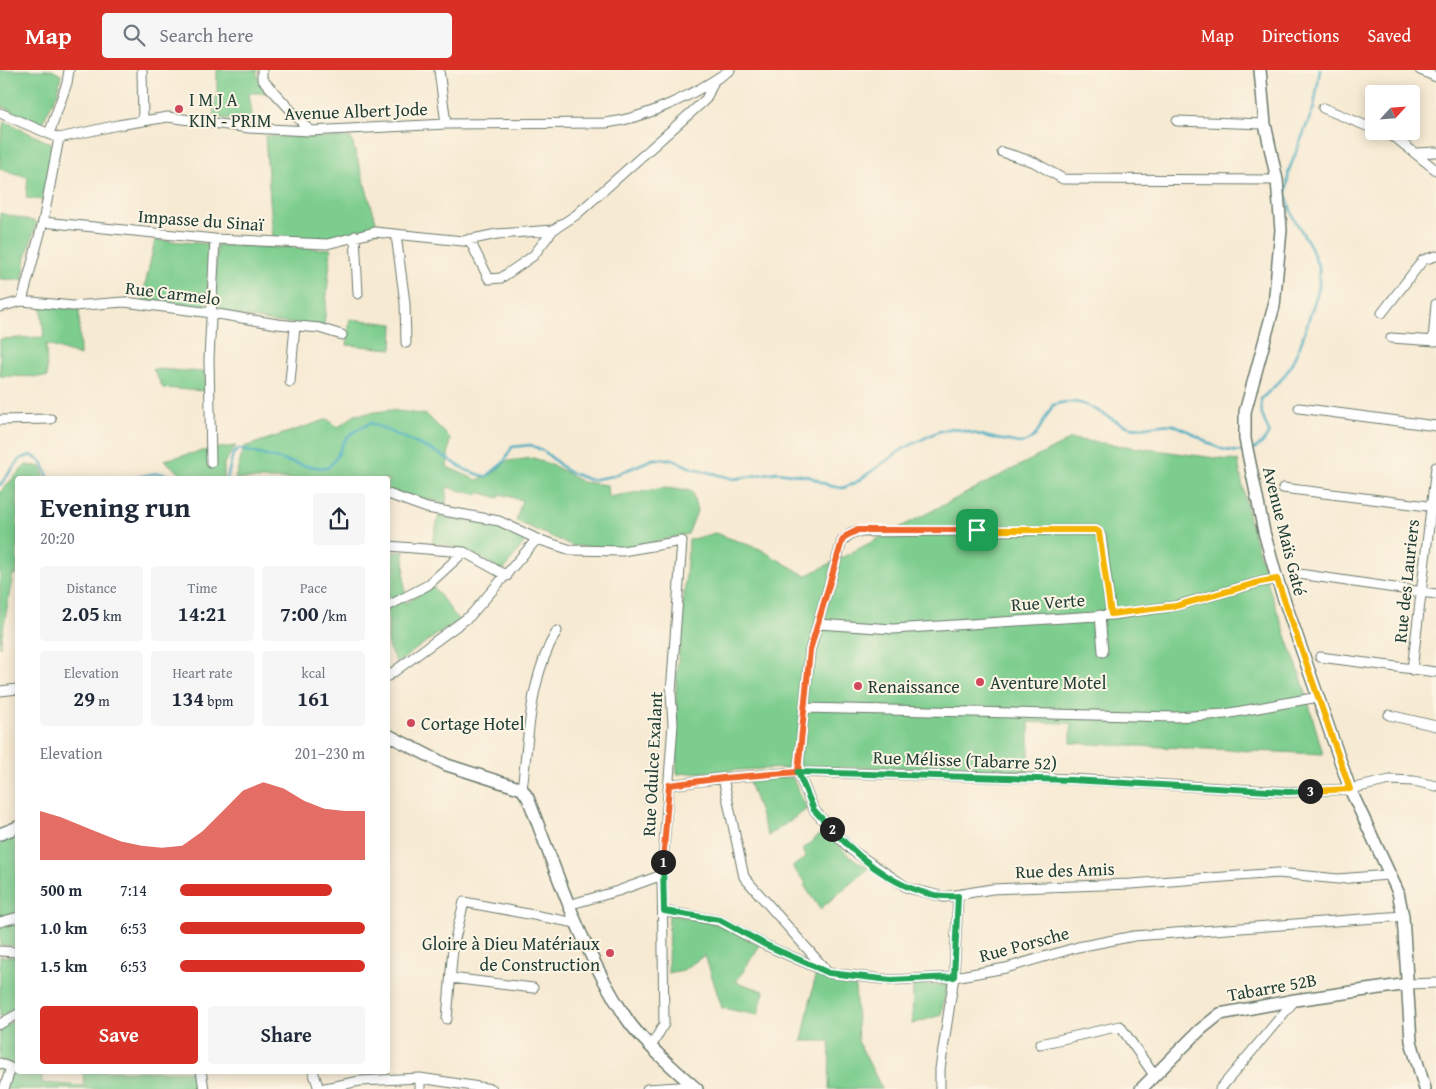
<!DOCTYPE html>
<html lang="en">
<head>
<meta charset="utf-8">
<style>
  :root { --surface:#fff; --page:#f6f6f7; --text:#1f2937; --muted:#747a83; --accent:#d93025 }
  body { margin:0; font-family:"Gentium Book Plus",serif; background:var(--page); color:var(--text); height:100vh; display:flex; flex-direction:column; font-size:19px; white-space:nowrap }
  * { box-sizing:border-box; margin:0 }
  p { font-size:16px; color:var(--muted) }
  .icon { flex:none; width:28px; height:28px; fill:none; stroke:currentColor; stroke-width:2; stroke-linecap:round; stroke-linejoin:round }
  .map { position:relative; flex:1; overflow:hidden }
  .panel { position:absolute; left:15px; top:406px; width:375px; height:598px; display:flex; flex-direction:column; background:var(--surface); border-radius:5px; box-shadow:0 2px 12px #0003 }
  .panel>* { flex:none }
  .needle { width:32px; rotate:64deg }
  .controls { position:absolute; left:1365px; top:15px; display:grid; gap:10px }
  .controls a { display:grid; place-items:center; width:55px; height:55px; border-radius:5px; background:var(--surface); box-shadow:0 2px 12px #0003; font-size:25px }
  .pin { position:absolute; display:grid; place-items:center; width:42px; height:42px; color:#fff; margin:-21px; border-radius:10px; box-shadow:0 2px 8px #0006 }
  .km { position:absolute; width:25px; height:25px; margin:-12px; border-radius:50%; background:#222; color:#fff; font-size:14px; line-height:25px; text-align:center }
  .round { display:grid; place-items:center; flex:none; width:52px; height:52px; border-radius:5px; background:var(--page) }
  .overview { display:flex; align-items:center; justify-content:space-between; height:85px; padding:0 25px }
  h1 { font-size:28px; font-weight:700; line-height:38px }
  .metrics { display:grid; grid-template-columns:repeat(3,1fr); gap:8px; height:85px; padding:5px 25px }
  .metrics div { display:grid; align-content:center; border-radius:5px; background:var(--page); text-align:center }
  .metrics b { font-size:21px; font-weight:700 }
  .metrics small { font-size:14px; font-weight:400 }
  .metrics p { font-size:14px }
  .chart { height:140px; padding:10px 25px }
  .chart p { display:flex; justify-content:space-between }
  .chart svg { width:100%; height:90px; margin-top:5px; fill:var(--accent); opacity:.7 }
  .primary-button { display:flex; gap:10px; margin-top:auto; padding:10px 25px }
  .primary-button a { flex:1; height:58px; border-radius:5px; background:var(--accent); color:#fff; font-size:20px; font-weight:700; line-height:58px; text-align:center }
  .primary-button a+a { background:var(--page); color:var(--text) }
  ul { padding:0 25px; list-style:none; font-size:16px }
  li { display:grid; grid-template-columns:80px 60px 1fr; align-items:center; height:38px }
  li i { height:12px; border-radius:6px; background:var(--accent) }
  header { display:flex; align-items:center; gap:30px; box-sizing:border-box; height:70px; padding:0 25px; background:var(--accent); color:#fff }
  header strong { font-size:24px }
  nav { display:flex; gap:28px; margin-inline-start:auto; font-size:18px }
  .search { width:350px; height:45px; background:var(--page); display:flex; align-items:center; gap:12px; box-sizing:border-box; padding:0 18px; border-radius:5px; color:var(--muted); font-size:19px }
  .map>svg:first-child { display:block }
  .green { fill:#7dcd8e; stroke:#4e8561 }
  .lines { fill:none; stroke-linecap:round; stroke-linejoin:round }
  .stream { stroke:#41abc1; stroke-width:2.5 }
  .minor-casing { stroke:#6b7a6c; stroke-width:11 }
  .tertiary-casing { stroke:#6b7a6c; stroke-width:14 }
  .minor { stroke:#fff; stroke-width:9 }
  .tertiary { stroke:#fff; stroke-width:11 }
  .split-1-casing { stroke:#fff; stroke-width:10 }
  .split-2-casing { stroke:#fff; stroke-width:10 }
  .split-3-casing { stroke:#fff; stroke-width:10 }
  .split-4-casing { stroke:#fff; stroke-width:10 }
  .split-1 { stroke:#f0652b; stroke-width:6 }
  .split-2 { stroke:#22a559; stroke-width:6 }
  .split-3 { stroke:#22a559; stroke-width:6 }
  .split-4 { stroke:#f5b400; stroke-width:6 }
  .poi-dot { fill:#d1495b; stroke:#fcf5e5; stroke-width:2 }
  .labels { text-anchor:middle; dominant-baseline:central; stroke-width:4; stroke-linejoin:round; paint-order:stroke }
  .poi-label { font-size:18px; fill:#1f3d34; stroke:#fcf5e5; text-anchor:start }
  .street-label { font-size:18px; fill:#1f3d34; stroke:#fcf5e5 }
</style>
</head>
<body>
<header>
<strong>Map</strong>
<div class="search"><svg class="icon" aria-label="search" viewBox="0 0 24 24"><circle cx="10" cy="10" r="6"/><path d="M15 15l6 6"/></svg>Search here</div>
<nav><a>Map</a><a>Directions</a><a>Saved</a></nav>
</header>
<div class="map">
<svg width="1436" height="1019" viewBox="0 0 1436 1019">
  <rect width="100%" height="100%" fill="#fcf5e5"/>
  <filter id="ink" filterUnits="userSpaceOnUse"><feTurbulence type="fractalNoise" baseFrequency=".02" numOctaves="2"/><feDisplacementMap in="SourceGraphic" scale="10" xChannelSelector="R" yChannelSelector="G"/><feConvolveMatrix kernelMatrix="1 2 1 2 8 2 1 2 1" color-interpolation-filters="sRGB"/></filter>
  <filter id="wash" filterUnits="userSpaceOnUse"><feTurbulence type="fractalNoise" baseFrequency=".0096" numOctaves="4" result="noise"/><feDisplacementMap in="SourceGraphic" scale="20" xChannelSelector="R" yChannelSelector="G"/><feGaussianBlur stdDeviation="1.12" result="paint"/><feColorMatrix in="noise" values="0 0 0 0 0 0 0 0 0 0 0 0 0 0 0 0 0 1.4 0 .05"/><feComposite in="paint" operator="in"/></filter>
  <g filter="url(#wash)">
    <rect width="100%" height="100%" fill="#f7ead3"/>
    <path class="green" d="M0 0H52L61 5 58 22 41 55 0 35Z
      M217 0H257V5L266 23H249L253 52 213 47 217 21Z
      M4 51 54 75 43 130 26 128 28 107 0 99V73Z
      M265 66 351 68 379 161 326 169 273 168Z
      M0 143 37 152 26 187 23 210 0 209Z
      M155 170 211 174 206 238 142 230Z
      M217 175 331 179 324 256 274 252 214 241Z
      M41 236 79 239 80 286 46 274 47 307 0 306V269L44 267Z
      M350 249 393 254 392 279 347 275Z
      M153 299 205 302V321L163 318Z
      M390 340 427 345 450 368 447 397 477 410 491 405 507 391 534 388 558 398 582 412 607 415 608 427 664 418 692 421 697 441 688 464 631 477 573 476 516 451 522 430 500 424 499 428 478 422V425L447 417 446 434 388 420V409H235L244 377 328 349 337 358 355 345Z
      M1071 369 1238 391 1249 449 1272 527 1302 610 1323 684 1071 673V653L1029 652V701C912 698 794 694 677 704L676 613 689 470 715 463 760 479 806 506Z
      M236 376 224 393V409H187L164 390 211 379Z
      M26 395 41 397 45 409H18L17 505 13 504 0 577V422Z
      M439 445 490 453 528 467 503 501C480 487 460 474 432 473Z
      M388 481 404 482 405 534 433 516 459 551 433 567 397 593 388 577Z
      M792 707 807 739 768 766 748 709Z
      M824 761 850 787 869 798 820 839 804 815 806 813 792 797 806 787 803 779Z
      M17 762V876L0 875V770Z
      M669 844 717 854 760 875 736 912 764 921 758 945 722 938 705 885 683 900 668 903Z
      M0 886 16 887 18 937 0 947Z
      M816 903 855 915 858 971 882 1019H829L830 971H802Z
      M913 915H947L941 945 912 954Z
      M17 949 18 1001H42V1013L84 1016 83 1001H191L195 1019H0V958Z"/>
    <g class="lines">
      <path class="stream" d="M1250 380C1260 378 1265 371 1269 362L1262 345 1261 329 1281 310 1289 299 1300 276 1319 218V199L1311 177 1293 147 1286 124 1289 100 1314 37 1320 0
        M130 409C147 405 161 399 177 409
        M227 409 233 384 239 379 306 396 327 398C337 390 337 386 342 375 348 363 360 358 371 353L438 383 466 400 486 407 504 392 512 377 531 375 545 382 567 401 590 410 613 406 653 389H671L692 398 734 409 777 402 808 406 830 416 843 418 855 413 903 379 937 362 952 358 997 369 1020 373 1026 372 1035 366 1053 335C1087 323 1101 349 1131 357 1145 360 1160 352 1173 355 1200 362 1213 385 1244 381
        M0 415 20 389 31 385 42 392 49 409"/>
    </g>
  </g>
  <g filter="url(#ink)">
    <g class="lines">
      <defs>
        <path id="minor" d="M142 0 143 51
          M262 0V9L310 61
          M439 0 446 54
          M1420 0 1436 7
          M1323 38 1374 59
          M0 43 59 68 118 55 168 47 249 58 310 61 446 54 606 53C648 48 695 24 730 0
          M1177 51 1265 54
          M1379 61 1397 69 1436 100
          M49 64 67 13 69 0
          M1002 82 1034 92 1063 109 1277 110
          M1416 83 1436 82
          M43 152 215 169 327 174 375 162 463 171 497 164 553 160
          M396 165 405 233 406 273
          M355 166 358 224
          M469 169 489 209 501 208 533 186 553 160 576 145 695 39 706 29 714 11
          M22 231 43 152 59 68
          M0 237 22 231 73 236 124 232 212 243 277 254 319 258 342 265
          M1382 243 1423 190 1436 186
          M1391 268 1436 271
          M1433 271 1436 234
          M290 312 295 256
          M1299 338 1436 356
          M0 350 51 349
          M211 393 209 289 215 169
          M1283 418 1436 437
          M388 424 427 438 499 451 537 469 571 480 622 481 682 471 671 623 673 654 662 805 664 954 652 975
          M388 476 464 482 507 506
          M1299 504 1436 524
          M388 536 428 515 464 482
          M1100 545 1103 582
          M1111 545 1101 466 1096 460 853 462 842 471 810 580 798 702 814 740 850 779 908 818 944 827 992 819 1131 814 1278 803 1338 809 1388 805
          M818 554 893 559 1111 545 1175 536 1260 512 1277 509
          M1320 587 1436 602
          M1412 600 1436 397
          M388 606 470 546 537 469
          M0 621 18 619
          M804 638 1175 647 1225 644 1318 627
          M1389 645 1436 656
          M723 708 744 807 825 899
          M669 715 723 708 798 702 1071 709 1288 722 1350 719 1390 710 1414 711 1436 716
          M522 719C529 667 529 607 557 561
          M568 835 618 821 662 805
          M664 841 720 851 765 875 829 903 891 910 954 907 1006 898 1078 877 1134 866 1403 846
          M0 852 18 847
          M0 881 18 882
          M451 908 533 918
          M1409 914 1436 913
          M447 949 453 877 464 832 576 853
          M0 954 18 944
          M1040 974 1120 956 1154 1005
          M0 993 11 998 4 1019
          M201 1001 204 1019
          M313 1001 319 1019
          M320 1019 360 1011 420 1008 492 1019
          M420 1019V1008
          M647 1019 694 1016
          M940 1019V999L954 907 958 826
          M1220 1019 1295 930"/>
        <path id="tertiary" d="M1260 0 1265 54 1277 110 1281 160 1274 236 1245 342V369L1264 462 1277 509 1350 719 1398 822 1403 846 1411 971 1425 1019
          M388 665 447 695 522 719 528 728C557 803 582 882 627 949 640 969 678 1003 697 1019
          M0 764 18 757
          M1141 1019 1200 960 1220 944 1295 930 1409 914"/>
      </defs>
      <use href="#minor" class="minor-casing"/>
      <use href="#tertiary" class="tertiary-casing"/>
      <use href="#minor" class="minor"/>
      <use href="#tertiary" class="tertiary"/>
    </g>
  </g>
  <g class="lines" filter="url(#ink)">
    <defs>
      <path id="split-1" d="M663 792 669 715 723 708 798 702 810 580 842 471 846 466 858 460H977"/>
      <path id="split-2" d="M663 792 664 841 720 850 766 875 829 903 891 910 954 907 958 826C909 830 863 793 832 759"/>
      <path id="split-3" d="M832 759 814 740 798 702 1071 710 1288 722 1310 721"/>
      <path id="split-4" d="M977 460H1096L1099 462 1111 544 1176 536 1260 512 1277 509 1350 719 1310 721"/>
    </defs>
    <use href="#split-1" class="split-1-casing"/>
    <use href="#split-2" class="split-2-casing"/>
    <use href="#split-3" class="split-3-casing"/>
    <use href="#split-4" class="split-4-casing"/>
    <use href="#split-1" class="split-1"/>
    <use href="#split-2" class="split-2"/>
    <use href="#split-3" class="split-3"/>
    <use href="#split-4" class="split-4"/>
  </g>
  <g class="poi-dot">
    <circle cx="179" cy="39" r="5"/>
    <circle cx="980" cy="612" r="5"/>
    <circle cx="858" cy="616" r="5"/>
    <circle cx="411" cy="653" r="5"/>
    <circle cx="610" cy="883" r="5"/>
  </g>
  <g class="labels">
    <g class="poi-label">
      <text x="189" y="29">I M J A<tspan x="189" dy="21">KIN - PRIM</tspan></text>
      <text x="990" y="612">Aventure Motel</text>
      <text x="868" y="616">Renaissance</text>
      <text x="421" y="653">Cortage Hotel</text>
      <text x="600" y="873" text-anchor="end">Gloire à Dieu Matériaux<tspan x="600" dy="21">de Construction</tspan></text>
    </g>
    <g class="street-label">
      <text transform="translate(356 41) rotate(-2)">Avenue Albert Jode</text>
      <text transform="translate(201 150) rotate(4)">Impasse du Sinaï</text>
      <text transform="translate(173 223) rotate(7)">Rue Carmelo</text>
      <text transform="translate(1285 461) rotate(76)">Avenue Maïs Gaté</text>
      <text transform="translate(1406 511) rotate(-84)">Rue des Lauriers</text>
      <text transform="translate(1048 532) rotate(-4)">Rue Verte</text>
      <text transform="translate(965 690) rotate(2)">Rue Mélisse (Tabarre 52)</text>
      <text transform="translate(652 694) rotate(-87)">Rue Odulce Exalant</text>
      <text transform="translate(1065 800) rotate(-2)">Rue des Amis</text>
      <text transform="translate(1024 874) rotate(-15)">Rue Porsche</text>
      <text transform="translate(1272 917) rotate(-10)">Tabarre 52B</text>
    </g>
  </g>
</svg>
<div class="controls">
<a><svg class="needle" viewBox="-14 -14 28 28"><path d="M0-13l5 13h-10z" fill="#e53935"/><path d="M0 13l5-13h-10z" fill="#747a83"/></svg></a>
</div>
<div class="pin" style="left:977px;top:460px;background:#1e9e55"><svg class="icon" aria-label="arrive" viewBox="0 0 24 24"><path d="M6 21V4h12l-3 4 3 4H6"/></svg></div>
<b class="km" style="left:663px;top:792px">1</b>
<b class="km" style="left:832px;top:759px">2</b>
<b class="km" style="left:1310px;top:721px">3</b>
<section class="panel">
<div class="overview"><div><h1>Evening run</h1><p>20:20</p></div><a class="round"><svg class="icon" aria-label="share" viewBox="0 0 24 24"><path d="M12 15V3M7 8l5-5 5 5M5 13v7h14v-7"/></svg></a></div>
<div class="metrics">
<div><p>Distance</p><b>2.05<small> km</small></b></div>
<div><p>Time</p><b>14:21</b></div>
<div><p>Pace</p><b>7:00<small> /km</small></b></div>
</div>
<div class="metrics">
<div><p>Elevation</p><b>29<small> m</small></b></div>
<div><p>Heart rate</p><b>134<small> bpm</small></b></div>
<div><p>kcal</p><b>161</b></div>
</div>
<div class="chart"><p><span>Elevation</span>201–230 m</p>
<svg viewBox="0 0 160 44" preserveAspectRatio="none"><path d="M0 44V20L10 23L20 27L30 31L40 35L50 37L60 38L70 37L80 30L90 20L100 10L110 6L120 9L130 15L140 19L150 20L160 20V44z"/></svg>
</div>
<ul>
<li><b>500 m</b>7:14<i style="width:82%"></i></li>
<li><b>1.0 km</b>6:53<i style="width:100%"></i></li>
<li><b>1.5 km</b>6:53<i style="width:100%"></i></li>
</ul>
<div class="primary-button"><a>Save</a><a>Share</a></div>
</section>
</div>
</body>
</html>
